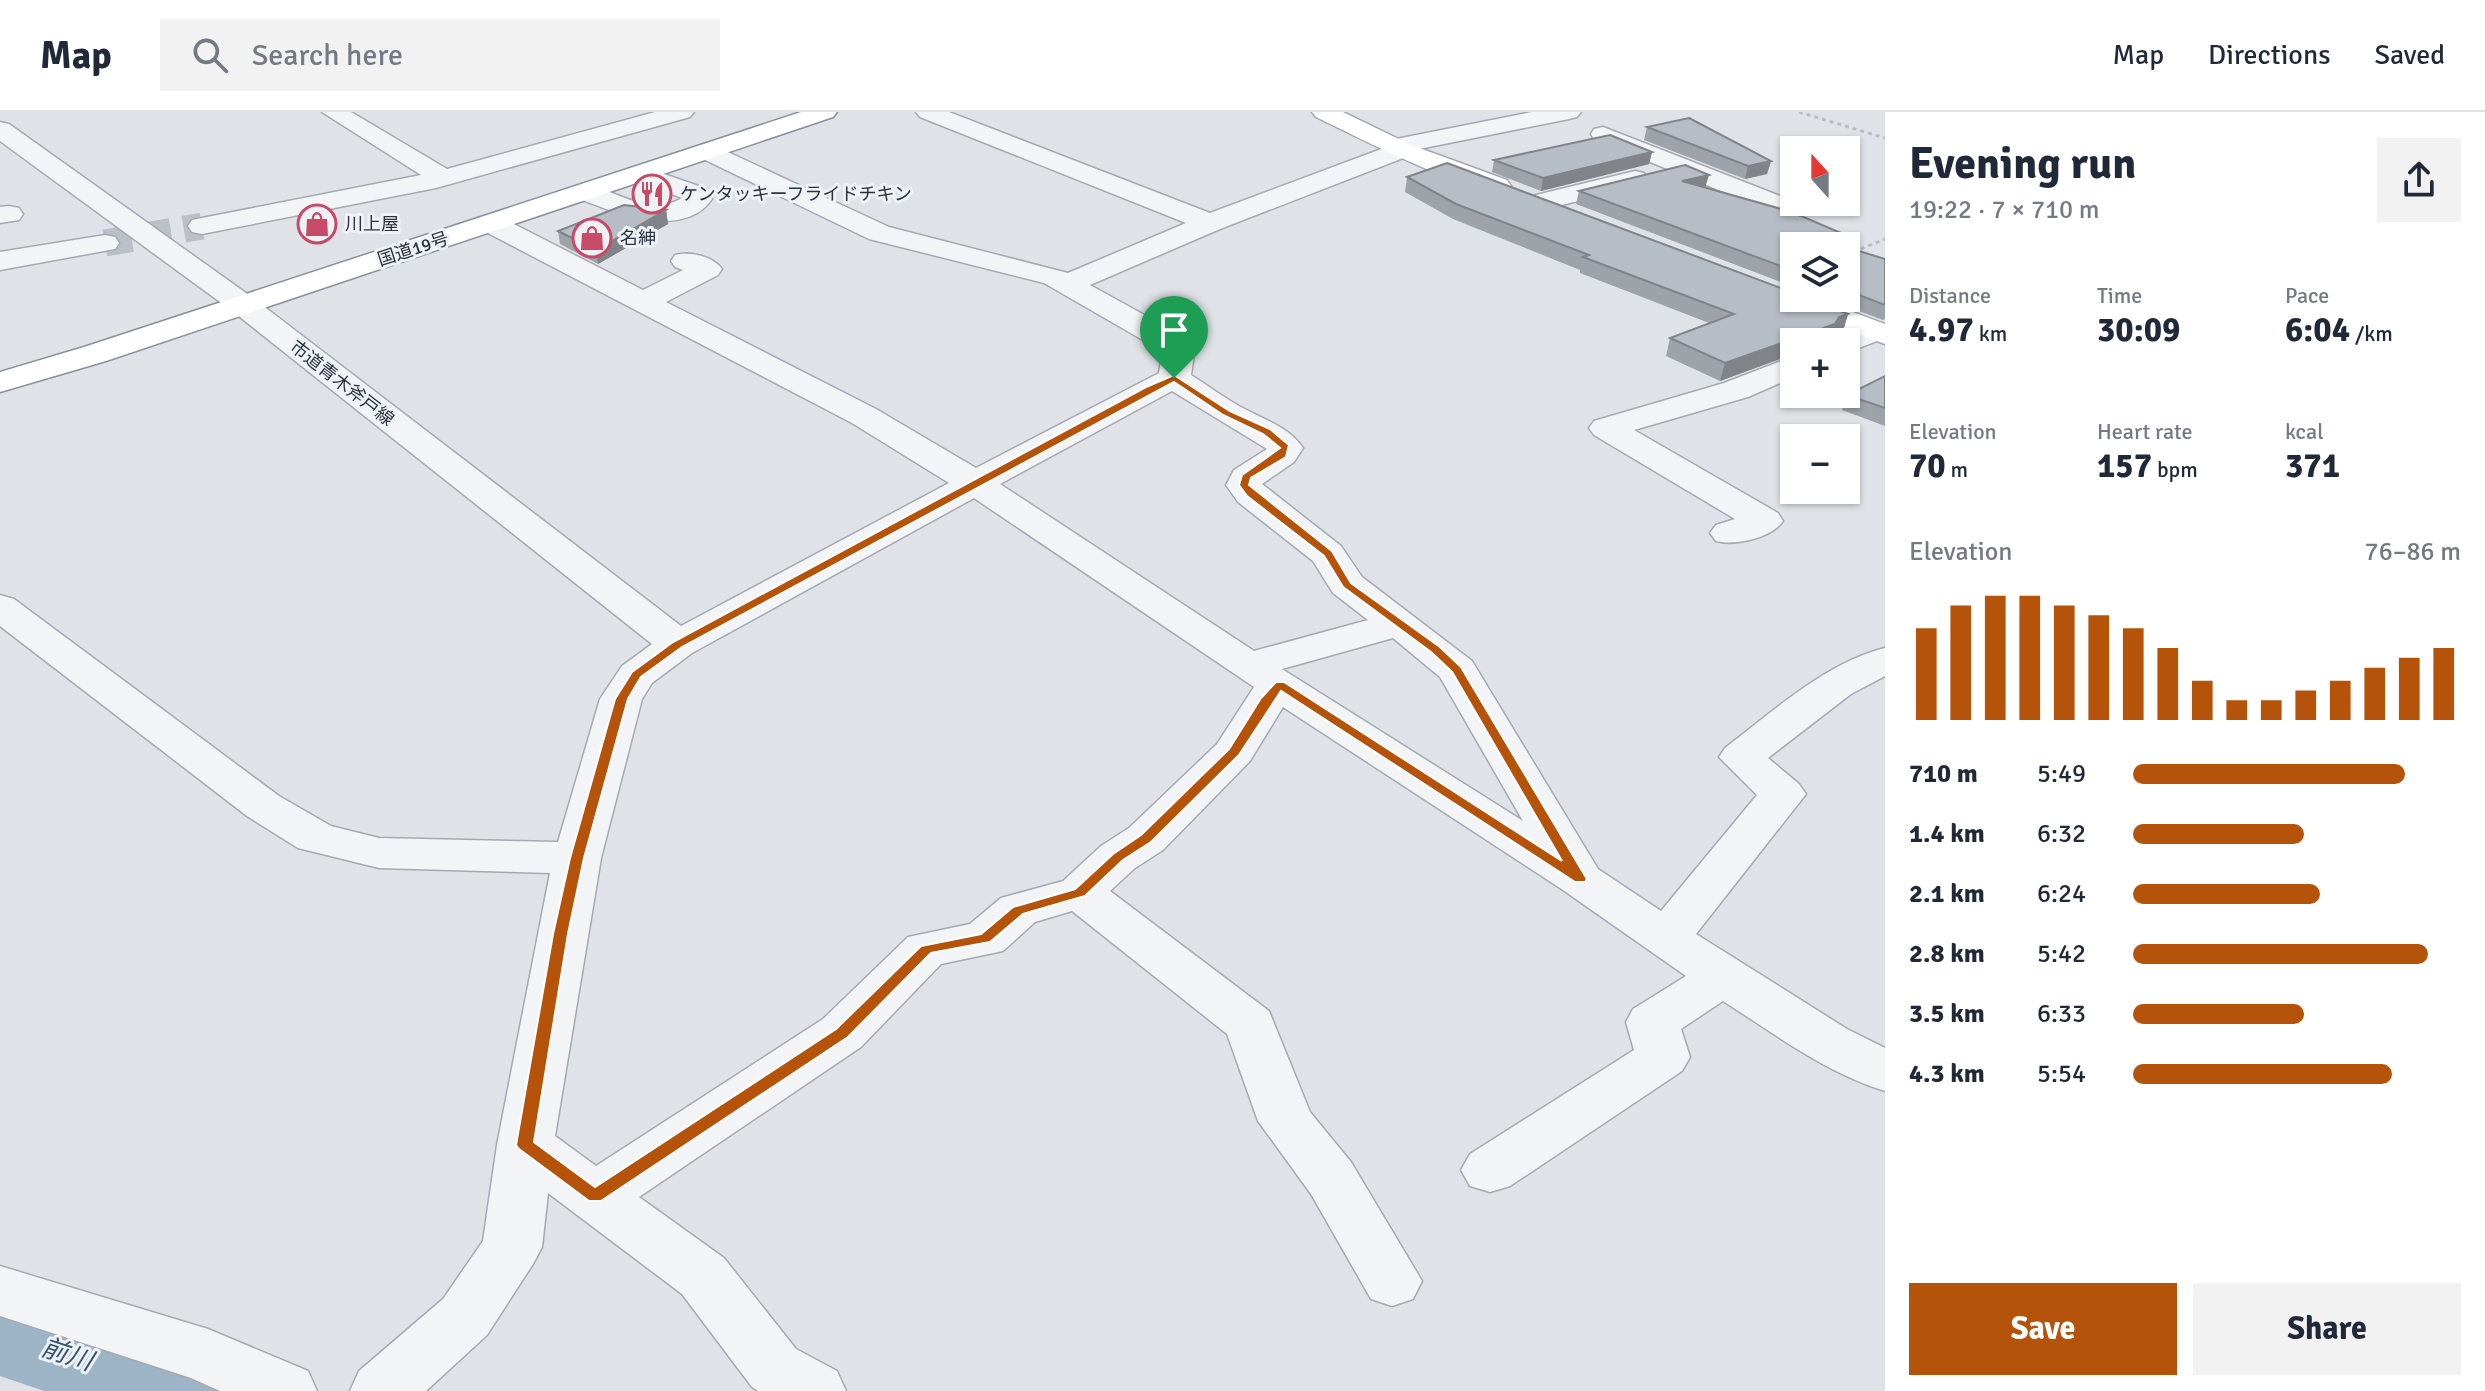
<!DOCTYPE html>
<html lang="en">
<head>
<meta charset="utf-8">
<style>
  :root { --surface:#fff; --page:#f2f2f3; --text:#1f2937; --muted:#747a83; --line:#e0e1e3; --accent:#b45309 }
  body { margin:0; font-family:Signika,"Noto Sans JP",sans-serif; background:var(--page); color:var(--text); height:100vh; display:flex; flex-direction:column; font-size:30px; white-space:nowrap }
  * { box-sizing:border-box; margin:0 }
  p { font-size:26px; color:var(--muted) }
  .icon { flex:none; width:44px; height:44px; fill:none; stroke:currentColor; stroke-width:2; stroke-linecap:round; stroke-linejoin:round }
  .map { position:relative; flex:1; overflow:hidden }
  .side { display:flex; flex-direction:column; background:var(--surface); width:600px }
  .side>* { flex:none }
  .needle { width:52px; rotate:339deg }
  .fabs { position:absolute; left:1780px; top:24px; display:grid; gap:16px }
  .fabs a { display:grid; place-items:center; width:80px; height:80px; border-radius:0px; background:var(--surface); box-shadow:0 2px 6px #0004; font-size:40px }
  .pin { position:absolute; display:grid; place-items:center; width:68px; height:68px; color:#fff; margin:-82px -34px; border-radius:50% 50% 50% 0; rotate:-45deg; box-shadow:0 0 8px #0007 }
  .pin .icon { rotate:45deg }
  .round { display:grid; place-items:center; flex:none; width:84px; height:84px; border-radius:0px; background:var(--page) }
  .summary { display:flex; align-items:center; justify-content:space-between; height:136px; padding:0 24px }
  h1 { font-size:44px; font-weight:700; line-height:60px }
  .figures { display:grid; grid-template-columns:repeat(3,1fr); gap:12px; height:136px; padding:8px 24px }
  .figures div { display:grid; align-content:center }
  .figures b { font-size:34px; font-weight:700 }
  .figures small { font-size:22px; font-weight:400 }
  .figures p { font-size:22px }
  .chart { height:224px; padding:16px 24px }
  .chart p { display:flex; justify-content:space-between }
  .chart svg { width:100%; height:144px; margin-top:8px; stroke:var(--accent); stroke-width:6 }
  .primary-button { display:flex; gap:16px; margin-top:auto; padding:16px 24px }
  .primary-button a { flex:1; height:92px; border-radius:0px; background:var(--accent); color:#fff; font-size:32px; font-weight:700; line-height:92px; text-align:center }
  .primary-button a+a { background:var(--page); color:var(--text) }
  ul { padding:0 24px; list-style:none; font-size:26px }
  li { display:grid; grid-template-columns:128px 96px 1fr; align-items:center; height:60px }
  li i { height:20px; border-radius:10px; background:var(--accent) }
  header { display:flex; align-items:center; gap:48px; box-sizing:border-box; height:112px; padding:0 40px; background:var(--surface); border-bottom:2px solid var(--line) }
  header strong { font-size:38px }
  nav { display:flex; gap:44px; margin-inline-start:auto; font-size:28px }
  .search { width:560px; height:72px; background:var(--page); display:flex; align-items:center; gap:20px; box-sizing:border-box; padding:0 28px; border-radius:0px; color:var(--muted); font-size:30px }
  main { display:flex; flex:1; min-height:0 }
  .map>svg:first-child { display:block }
  .lines { fill:none; stroke-linecap:round; stroke-linejoin:round }
  .river { fill:#9cb4c6; fill-rule:evenodd }
  .minor-tunnel { stroke:#bbc0c6; stroke-width:27; stroke-dasharray:27 13; stroke-linecap:butt }
  .minor-casing { stroke:#a5aab2; stroke-width:3 }
  .major-casing { stroke:#9fa9b3; stroke-width:3 }
  .highway-casing { stroke:#87929d; stroke-width:3 }
  .path { stroke:#babec2; stroke-width:3; stroke-dasharray:4 4; stroke-linecap:butt }
  .minor { fill:#f2f4f6; fill-rule:evenodd }
  .major { fill:#fff; fill-rule:evenodd }
  .highway { fill:#fff; fill-rule:evenodd }
  .wall { fill:#9da3a9 }
  .shaded-wall { fill:#808489 }
  .building { fill:#b7bdc4; stroke:#808489; stroke-width:2 }
  .route { fill:#b45309; stroke:#fff; stroke-width:2; fill-rule:evenodd }
  .labels { text-anchor:middle; dominant-baseline:central; stroke-width:6; stroke-linejoin:round; paint-order:stroke }
  .far-poi-label { font-size:18px; fill:#29323e; stroke:#eef2f5; text-anchor:start }
  .far-street-label { font-size:18px; fill:#29323e; stroke:#eef2f5 }
  .near-water-label { font-size:26px; font-style:italic; fill:#355470; stroke:#eef2f5 }
</style>
</head>
<body>
<header>
<strong>Map</strong>
<div class="search"><svg class="icon" aria-label="search" viewBox="0 0 24 24"><circle cx="10" cy="10" r="6"/><path d="M15 15l6 6"/></svg>Search here</div>
<nav><a>Map</a><a>Directions</a><a>Saved</a></nav>
</header>
<main>
<div class="map">
<svg width="1885" height="1279" viewBox="0 0 1885 1279">
  <rect width="100%" height="100%" fill="#dfe3e8"/>
  <g class="lines">
    <path class="river" d="M0 1180 215 1247 230 1279H44L0 1264Z"/>
    <path class="minor-tunnel" d="M105 131 202 114"/>
    <defs>
      <path id="minor" d="M322 0H351L447 57 655 0H694L690 5 436 76 202 122 192 120 188 114 192 108 202 106 421 63Z
        M916 0H949L1210 101 1384 36 1386 29 1532 0H1581L1577 5 1569 7 1414 38 1411 43 1220 117 1090 173 1177 221 1194 242 1191 263C1207 273 1223 285 1239 294 1262 307 1288 314 1303 336L1294 350 1262 372 1341 434 1362 465 1472 549 1598 757 1661 799 1757 683 1719 645 1725 636C1774 599 1825 551 1885 536V564L1851 582 1768 646 1799 672 1806 682 1696 822 1847 917 1885 936V979C1826 961 1775 922 1723 889L1681 917 1690 945 1682 959 1510 1074 1490 1080 1470 1074 1461 1058 1470 1042 1634 938 1626 910 1633 897 1686 864 1563 778 1283 595 1250 649 1163 738 1135 756 1110 779 1269 899 1310 1000 1351 1050 1422 1169 1413 1187 1392 1194 1371 1187 1311 1082 1258 1009 1227 922 1072 799 1035 810 1003 839 941 852 861 935 639 1085 724 1146 796 1237 837 1259 846 1279H758L752 1275 682 1182 548 1081 542 1135 533 1152 487 1223 426 1279H350L359 1259 443 1187 483 1129 497 1033 550 761 379 756 298 736 247 704 0 514V483L14 487 279 684 331 714 379 726 558 730 600 587 622 554 652 532 231 198 0 29V10L9 12 253 186 681 514 949 371 852 311 482 118 478 112 482 106 492 104 502 106 643 178 683 158 675 155 671 149 675 143C689 139 713 144 722 157L718 163 666 190 876 297 976 356 1159 261 1162 243 1155 235 1044 171 869 127 699 45 695 40 699 35H717L889 115 1068 161 1186 111 920 5ZM1172 279 1267 337 1234 358 1226 373 1238 390 1313 449 1333 481 1368 508 1254 539 1000 372ZM974 386 1254 575 1217 632 1129 716 1101 734 1063 769 1001 786 970 812 908 825 823 907 596 1054 555 1024 601 746 642 587 652 571 692 541ZM1393 526 1440 565 1523 709 1282 557Z
        M1603 15 1788 87 1792 93 1788 99H1770L1594 27 1591 22 1594 17Z
        M641 54 707 77 712 87C688 122 632 108 601 95 591 91 580 89 574 80L578 74 587 72C618 80 650 105 682 86L632 67 628 62 632 57Z
        M1635 59 1644 61 1648 67 1644 73 1541 98 1532 96 1528 90 1532 84Z
        M9 94 19 96 23 102 19 108 0 111V95Z
        M105 123 115 125 119 131 115 137 0 158V140Z
        M1876 210 1885 212V226L1846 241V230H1832L1835 225Z
        M1794 244V265L1748 285 1634 318 1778 401 1783 409C1772 426 1735 434 1716 429L1710 421 1716 413 1735 407 1594 323 1589 316 1594 309 1724 271Z
        M0 1154 208 1217 308 1259 317 1279H220L191 1266 0 1204Z"/>
      <path id="major" d="M1312 0H1343L1411 33 1507 68 1511 74 1507 80C1478 87 1349 21 1316 5Z
        M1790 178 1794 179V186H1815L1885 212V232L1779 193 1775 187 1779 181Z"/>
      <path id="highway" d="M801 0H837L833 5 106 249 0 280V260L84 235Z"/>
    </defs>
    <use href="#minor" class="minor-casing"/>
    <use href="#major" class="major-casing"/>
    <use href="#highway" class="highway-casing"/>
    <path class="path" d="M1799 0 1885 26
      M1846 143 1885 127"/>
    <use href="#minor" class="minor"/>
    <use href="#major" class="major"/>
    <use href="#highway" class="highway"/>
  </g>
  <path class="wall" d="M1647 15 1771 49 1767 62 1745 67 1644 28Z
    M1652 40 1649 52 1541 79 1492 60 1494 48Z
    M1407 65 1848 202 1843 219 1834 222 1828 230H1794V242L1720 269 1666 244 1670 226 1709 211 1580 161V158L1453 107 1405 80Z
    M1705 76 1794 134V175L1576 92 1579 79Z
    M666 98 668 112 598 152 560 132 558 119Z
    M1846 135 1885 147V207L1883 208 1824 186H1846Z
    M1885 264V314L1842 298 1847 283Z"/>
  <path class="shaded-wall" d="M1652 40 1649 52 1541 79 1543 66Z
    M1771 49 1767 62 1745 67 1748 54Z
    M1709 63 1705 76 1682 69Z
    M666 98 668 112 598 152 596 138Z
    M1841 121 1837 134 1825 128Z
    M1848 202 1843 219 1834 222 1829 230H1794V242L1720 269 1725 251Z"/>
  <path class="building" d="M1689 6 1771 49 1748 54 1647 15Z
    M1610 23 1652 40 1543 66 1494 48Z
    M1447 51 1794 181V186H1806L1848 202 1839 205 1835 212 1725 251 1670 226 1734 202 1583 145 1589 143 1456 92 1407 65Z
    M1685 53 1709 63 1682 69 1792 100 1841 121 1825 128 1844 134H1794V159L1579 79Z
    M624 93 666 98 596 138 558 119Z
    M1846 135 1885 147V193L1846 178Z
    M1885 264V296L1847 283Z"/>
  <path class="route" d="M1174 263 1230 299 1270 317 1289 333 1286 345 1251 366 1249 373 1332 439 1351 471 1440 535 1461 555 1587 767 1585 770H1575L1281 579 1239 643 1151 730 1123 748 1085 784 1023 802 990 830 931 841 848 925 601 1089H589L519 1037 516 1033 553 822 570 746 615 587 632 560 673 530 1146 275ZM1174 270 1223 303 1263 322 1280 336 1242 363 1239 373 1247 384 1324 444 1343 475 1431 540 1452 560 1562 749 1284 570H1276L1261 586 1229 637 1141 723 1113 742 1075 777 1013 795 981 822 921 834 836 917 595 1075 534 1030 568 822 584 746 628 587 641 565 682 535Z"/>
  <defs>
    <symbol id="restaurant-ring" viewBox="-11 -11 22 22"><circle r="9.5" fill="#eef2f5" stroke="#c74a68" stroke-width="1.5"/><path d="M-5-6h1v4h1v-4h1v4h1v-4h1v5L-1.5 .5V6h-2V.5L-5-1ZM5-6V6H3V1.5H1.5Q1.5-4 5-6Z" fill="#c74a68"/></symbol>
    <symbol id="shop-ring" viewBox="-11 -11 22 22"><circle r="9.5" fill="#eef2f5" stroke="#c74a68" stroke-width="1.5"/><path d="M-5-2.5h2.3a2.7 3.5 0 0 1 5.4 0H5L5.5 6h-11ZM-1.5-2.5h3a1.5 2.3 0 0 0-3 0Z" fill="#c74a68"/></symbol>
  </defs>
  <g fill-rule="evenodd">
    <use href="#restaurant-ring" x="630" y="60" width="44" height="44"/>
    <use href="#shop-ring" x="295" y="90" width="44" height="44"/>
    <use href="#shop-ring" x="570" y="104" width="44" height="44"/>
  </g>
  <g class="labels">
    <g class="far-poi-label">
      <text x="680" y="82">ケンタッキーフライドチキン</text>
      <text x="345" y="112">川上屋</text>
      <text x="620" y="126">名紳</text>
    </g>
    <g class="far-street-label">
      <text transform="translate(413 137) rotate(-18)">国道19号</text>
      <text transform="translate(342 271) rotate(38)">市道青木斧戸線</text>
    </g>
    <g class="near-water-label">
      <text transform="translate(67 1243) rotate(18)">前川</text>
    </g>
  </g>
</svg>
<div class="fabs">
<a><svg class="needle" viewBox="-14 -14 28 28"><path d="M0-13l5 13h-10z" fill="#e53935"/><path d="M0 13l5-13h-10z" fill="#747a83"/></svg></a>
<a><svg class="icon" aria-label="layers" viewBox="0 0 24 24"><path d="M12 4l9 5-9 5-9-5zM3 14l9 5 9-5"/></svg></a>
<a>+</a>
<a>−</a>
</div>
<div class="pin" style="left:1174px;top:266px;background:#1e9e55"><svg class="icon" aria-label="arrive" viewBox="0 0 24 24"><path d="M6 21V4h12l-3 4 3 4H6"/></svg></div>
</div>
<section class="side">
<div class="summary"><div><h1>Evening run</h1><p>19:22 · 7 × 710 m</p></div><a class="round"><svg class="icon" aria-label="share" viewBox="0 0 24 24"><path d="M12 15V3M7 8l5-5 5 5M5 13v7h14v-7"/></svg></a></div>
<div class="figures">
<div><p>Distance</p><b>4.97<small> km</small></b></div>
<div><p>Time</p><b>30:09</b></div>
<div><p>Pace</p><b>6:04<small> /km</small></b></div>
</div>
<div class="figures">
<div><p>Elevation</p><b>70<small> m</small></b></div>
<div><p>Heart rate</p><b>157<small> bpm</small></b></div>
<div><p>kcal</p><b>371</b></div>
</div>
<div class="chart"><p><span>Elevation</span>76–86 m</p>
<svg viewBox="0 0 160 44" preserveAspectRatio="none"><path d="M5 44V16M15 44V9M25 44V6M35 44V6M45 44V9M55 44V12M65 44V16M75 44V22M85 44V32M95 44V38M105 44V38M115 44V35M125 44V32M135 44V28M145 44V25M155 44V22"/></svg>
</div>
<ul>
<li><b>710 m</b>5:49<i style="width:83%"></i></li>
<li><b>1.4 km</b>6:32<i style="width:52%"></i></li>
<li><b>2.1 km</b>6:24<i style="width:57%"></i></li>
<li><b>2.8 km</b>5:42<i style="width:90%"></i></li>
<li><b>3.5 km</b>6:33<i style="width:52%"></i></li>
<li><b>4.3 km</b>5:54<i style="width:79%"></i></li>
</ul>
<div class="primary-button"><a>Save</a><a>Share</a></div>
</section>
</main>
</body>
</html>
